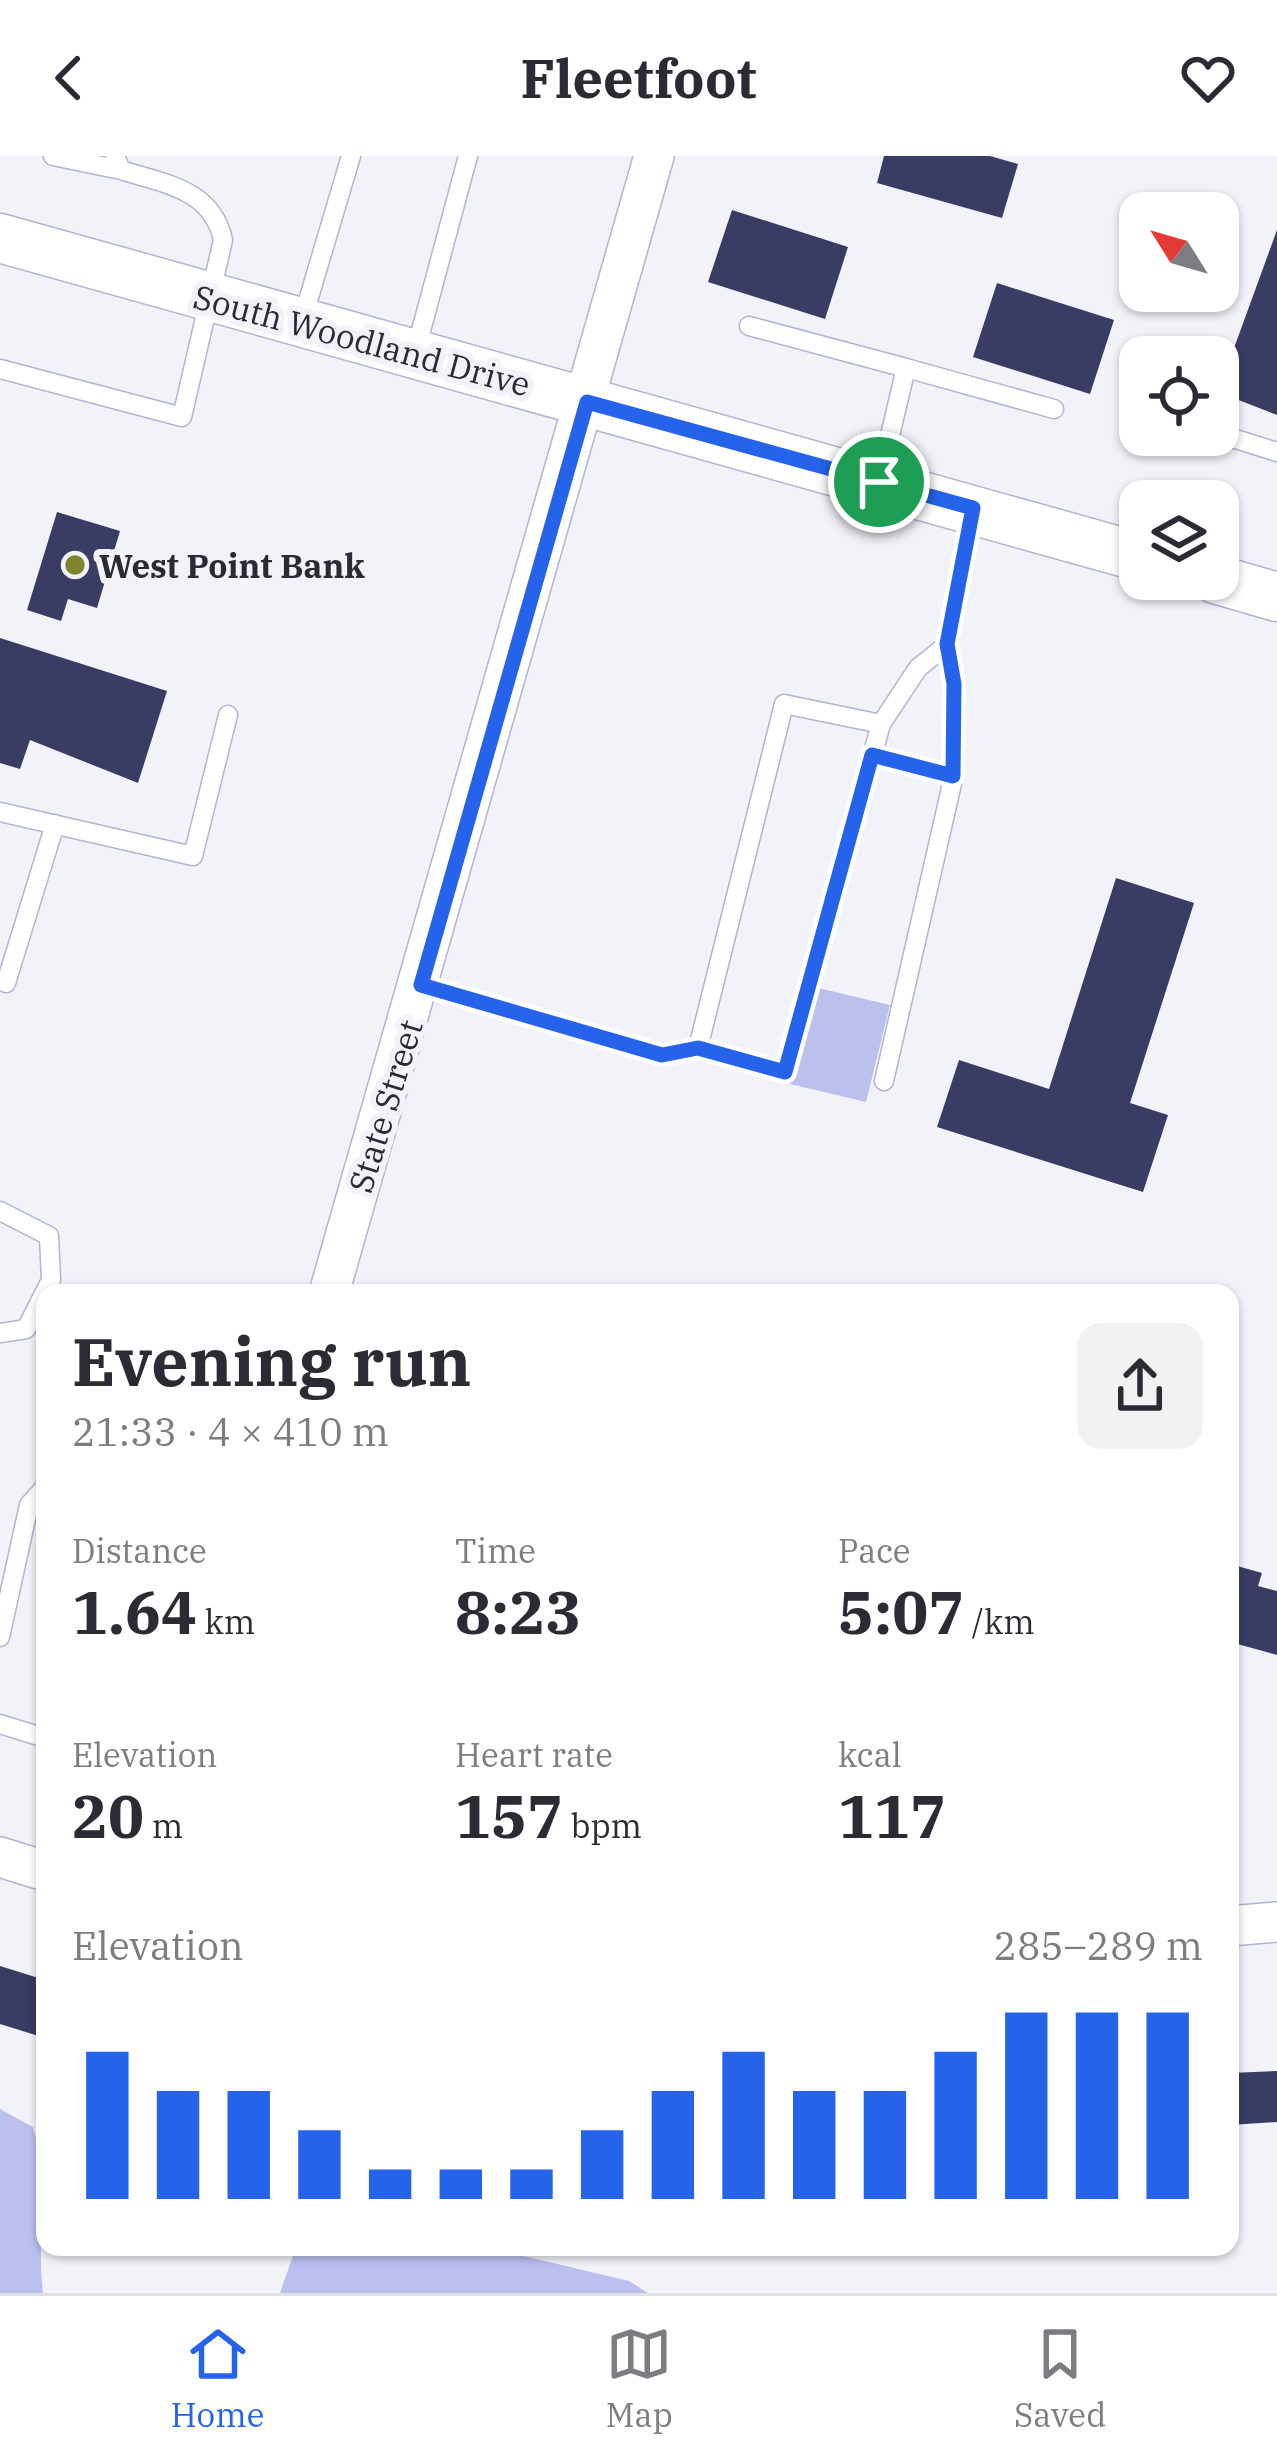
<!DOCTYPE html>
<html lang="en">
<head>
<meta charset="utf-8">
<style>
  :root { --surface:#fff; --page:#f2f2f3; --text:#2b2b33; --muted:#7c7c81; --line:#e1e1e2; --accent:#2563eb }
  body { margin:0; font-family:"IBM Plex Serif",serif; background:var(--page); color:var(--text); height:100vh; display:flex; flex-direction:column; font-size:45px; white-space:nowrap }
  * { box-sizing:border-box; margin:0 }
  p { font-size:39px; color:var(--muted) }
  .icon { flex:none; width:66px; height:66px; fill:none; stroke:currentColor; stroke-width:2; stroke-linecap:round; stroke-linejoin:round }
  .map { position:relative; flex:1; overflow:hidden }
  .panel { position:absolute; left:36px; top:1128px; width:1203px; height:972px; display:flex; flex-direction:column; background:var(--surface); border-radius:24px; box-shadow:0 3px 9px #0004 }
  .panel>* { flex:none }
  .needle { width:78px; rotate:307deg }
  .tools { position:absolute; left:1119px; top:36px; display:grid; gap:24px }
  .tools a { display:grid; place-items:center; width:120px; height:120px; border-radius:24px; background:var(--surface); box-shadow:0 3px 9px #0004; font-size:60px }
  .pin { position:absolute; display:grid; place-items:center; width:102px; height:102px; color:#fff; margin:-51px; border:6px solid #fff; border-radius:50%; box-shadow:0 3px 12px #0007 }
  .round { display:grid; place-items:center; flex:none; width:126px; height:126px; border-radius:24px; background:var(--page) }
  .summary { display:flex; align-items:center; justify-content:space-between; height:204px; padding:0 36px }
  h1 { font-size:66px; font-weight:800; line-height:90px }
  .figures { display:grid; grid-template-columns:repeat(3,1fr); gap:18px; height:204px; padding:12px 36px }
  .figures div { display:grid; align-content:center }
  .figures b { font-size:60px; font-weight:800 }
  .figures small { font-size:33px; font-weight:400 }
  .figures p { font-size:33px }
  .chart { height:336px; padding:24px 36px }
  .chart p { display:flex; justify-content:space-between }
  .chart svg { width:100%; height:216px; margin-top:12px; stroke:var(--accent); stroke-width:6 }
  header { display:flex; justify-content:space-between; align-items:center; height:156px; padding:0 36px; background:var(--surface); font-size:54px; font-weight:800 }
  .tabs { display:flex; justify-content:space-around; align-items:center; height:168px; border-top:3px solid var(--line); background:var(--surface); font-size:33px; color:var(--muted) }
  .tabs a { display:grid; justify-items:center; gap:6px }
  .tabs .active { color:var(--accent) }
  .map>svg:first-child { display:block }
  .green { fill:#bcc0ec }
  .forest { fill:#bcc0f0 }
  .building { fill:#3b3c64 }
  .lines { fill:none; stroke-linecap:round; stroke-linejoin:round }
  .service-casing { stroke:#b1b4d2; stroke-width:21 }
  .minor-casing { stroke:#b1b4d2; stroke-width:42 }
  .tertiary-casing { stroke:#b1b4d2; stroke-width:51 }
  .service { stroke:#fff; stroke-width:18 }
  .minor { stroke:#fff; stroke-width:39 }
  .tertiary { stroke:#fff; stroke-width:48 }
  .route-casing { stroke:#fff; stroke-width:24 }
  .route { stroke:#2563eb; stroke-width:15 }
  .poi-dot { fill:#7f842e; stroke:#f2f3f9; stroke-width:4.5 }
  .labels { text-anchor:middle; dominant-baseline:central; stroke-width:12; stroke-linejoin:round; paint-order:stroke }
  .street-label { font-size:33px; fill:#292a36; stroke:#f2f3f9 }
  .poi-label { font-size:33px; font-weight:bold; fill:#292a36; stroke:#f2f3f9; text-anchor:start }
</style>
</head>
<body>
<header><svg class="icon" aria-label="back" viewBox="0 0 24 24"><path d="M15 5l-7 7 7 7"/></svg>Fleetfoot<svg class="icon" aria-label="heart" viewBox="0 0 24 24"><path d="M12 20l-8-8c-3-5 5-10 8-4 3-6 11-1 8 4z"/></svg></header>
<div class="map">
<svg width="1277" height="2137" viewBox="0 0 1277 2137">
  <rect width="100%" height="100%" fill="#f2f3f9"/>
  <path class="green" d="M814 831 890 849 866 946 790 928Z"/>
  <path class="forest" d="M0 1953 33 1971C50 2028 36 2080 43 2137H0Z
    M296 2091H486L629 2125 648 2137H280Z"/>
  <path class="building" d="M884 0H990L1018 8 1002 62 877 27Z
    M732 54 848 91 825 163 708 126Z
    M1277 74V259L1218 236Z
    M997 127 1114 164 1090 238 973 201Z
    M57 356 120 375 97 452 68 443 61 465 27 454Z
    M0 482 167 535 138 627 30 584 20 613 0 607Z
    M1116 722 1194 747 1130 947 1168 959 1143 1036 937 971 959 904 1049 933Z
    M1230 1408 1262 1417 1258 1430 1277 1435V1499L1230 1486Z
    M0 1810 45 1824V1882L0 1868Z
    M1277 1915V1966L1230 1969V1917Z"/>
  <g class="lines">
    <defs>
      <path id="service" d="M53 0 121 14
        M302 165 351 0
        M749 170 906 212
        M415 197 468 0
        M0 213 182 261 223 84C212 33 165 28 121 14L115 0
        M1229 281 1277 296
        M879 326 906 212 1054 253
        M881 568 784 548 698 892 785 916 881 568 918 512 948 488
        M872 599 954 619
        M0 656 193 700 228 559
        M6 827 55 668
        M421 829 661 899 698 892
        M884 925 954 619V528L948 488 971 357
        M0 1055 49 1080 51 1124 26 1173 0 1177
        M0 1481 29 1349 45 1331
        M0 1568 45 1582"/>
      <path id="minor" d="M329 1137 654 0
        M0 1701 45 1715
        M1230 1770 1277 1766"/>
      <path id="tertiary" d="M0 82 1140 401
        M1215 423 1277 441"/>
    </defs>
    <use href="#service" class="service-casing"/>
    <use href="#minor" class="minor-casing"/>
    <use href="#tertiary" class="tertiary-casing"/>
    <use href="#service" class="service"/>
    <use href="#minor" class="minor"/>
    <use href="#tertiary" class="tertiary"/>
  </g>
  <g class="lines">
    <defs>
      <path id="route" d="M587 246 973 352 947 488 954 528 953 620 872 599 785 916 698 892 662 899 421 829Z"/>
    </defs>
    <use href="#route" class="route-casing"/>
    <use href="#route" class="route"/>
  </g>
  <circle class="poi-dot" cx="75" cy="409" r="12"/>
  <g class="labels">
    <g class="street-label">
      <text transform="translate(362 184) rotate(15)">South Woodland Drive</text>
      <text transform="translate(385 950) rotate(-73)">State Street</text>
    </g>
    <g class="poi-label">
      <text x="99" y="409">West Point Bank</text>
    </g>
  </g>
</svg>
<div class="tools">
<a><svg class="needle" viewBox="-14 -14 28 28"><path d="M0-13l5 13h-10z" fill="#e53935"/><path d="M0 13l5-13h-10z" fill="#7c7c81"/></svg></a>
<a><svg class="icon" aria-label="locate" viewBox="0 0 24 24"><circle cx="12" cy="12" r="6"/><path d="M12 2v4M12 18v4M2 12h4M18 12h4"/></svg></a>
<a><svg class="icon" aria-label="layers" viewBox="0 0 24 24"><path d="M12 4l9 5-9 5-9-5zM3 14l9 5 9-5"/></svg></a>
</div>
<div class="pin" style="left:879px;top:326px;background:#1e9e55"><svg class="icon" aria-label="arrive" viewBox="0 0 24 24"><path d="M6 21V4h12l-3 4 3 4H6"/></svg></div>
<section class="panel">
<div class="summary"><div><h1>Evening run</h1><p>21:33 · 4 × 410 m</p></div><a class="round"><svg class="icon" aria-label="share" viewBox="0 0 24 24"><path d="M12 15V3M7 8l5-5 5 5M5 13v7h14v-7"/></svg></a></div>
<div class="figures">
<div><p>Distance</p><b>1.64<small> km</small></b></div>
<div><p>Time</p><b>8:23</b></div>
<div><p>Pace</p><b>5:07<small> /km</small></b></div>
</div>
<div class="figures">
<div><p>Elevation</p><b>20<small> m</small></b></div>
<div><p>Heart rate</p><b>157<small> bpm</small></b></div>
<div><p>kcal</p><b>117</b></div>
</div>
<div class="chart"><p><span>Elevation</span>285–289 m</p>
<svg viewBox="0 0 160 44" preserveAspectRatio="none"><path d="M5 44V14M15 44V22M25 44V22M35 44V30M45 44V38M55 44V38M65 44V38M75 44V30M85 44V22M95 44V14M105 44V22M115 44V22M125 44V14M135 44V6M145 44V6M155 44V6"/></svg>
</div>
</section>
</div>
<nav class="tabs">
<a class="active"><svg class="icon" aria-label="home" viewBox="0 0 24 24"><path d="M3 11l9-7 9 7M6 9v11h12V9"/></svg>Home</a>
<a><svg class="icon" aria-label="map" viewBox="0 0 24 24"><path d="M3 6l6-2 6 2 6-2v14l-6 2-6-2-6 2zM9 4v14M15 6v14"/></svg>Map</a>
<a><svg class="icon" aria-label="saved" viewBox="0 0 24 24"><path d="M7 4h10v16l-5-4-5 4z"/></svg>Saved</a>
</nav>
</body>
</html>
